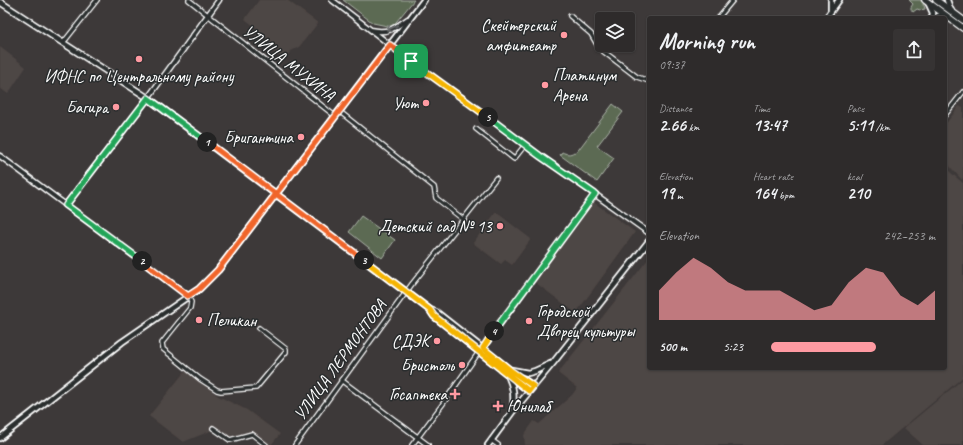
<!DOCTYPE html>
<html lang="en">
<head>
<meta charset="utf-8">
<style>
  :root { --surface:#2e2b2b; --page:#363333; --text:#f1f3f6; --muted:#a7a7a9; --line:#494747; --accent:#ff9aa2 }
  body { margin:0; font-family:Caveat,sans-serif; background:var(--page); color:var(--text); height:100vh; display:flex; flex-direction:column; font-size:15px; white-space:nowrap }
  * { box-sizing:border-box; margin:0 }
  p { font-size:13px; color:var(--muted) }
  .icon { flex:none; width:22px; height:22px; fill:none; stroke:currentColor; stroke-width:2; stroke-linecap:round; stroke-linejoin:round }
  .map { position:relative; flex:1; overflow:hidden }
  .panel { position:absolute; left:647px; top:16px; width:300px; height:354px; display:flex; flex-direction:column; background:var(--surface); border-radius:4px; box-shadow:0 1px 3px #0004,0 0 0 1px var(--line) }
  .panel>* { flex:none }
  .buttons { position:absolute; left:595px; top:12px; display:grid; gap:8px }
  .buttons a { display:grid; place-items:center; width:40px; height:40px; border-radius:4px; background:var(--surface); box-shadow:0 1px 3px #0004,0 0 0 1px var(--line); font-size:20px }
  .pin { position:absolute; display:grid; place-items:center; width:34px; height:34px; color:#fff; margin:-17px; border-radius:8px; box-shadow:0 2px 6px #0006 }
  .km { position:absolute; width:20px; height:20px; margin:-10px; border-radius:50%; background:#222; color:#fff; font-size:11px; line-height:20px; text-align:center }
  .round { display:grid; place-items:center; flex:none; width:42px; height:42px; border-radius:4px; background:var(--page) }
  .overview { display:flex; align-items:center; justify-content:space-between; height:68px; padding:0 12px }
  h1 { font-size:22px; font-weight:800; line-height:30px }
  .metrics { display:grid; grid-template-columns:repeat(3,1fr); gap:6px; height:68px; padding:4px 12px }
  .metrics div { display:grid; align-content:center }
  .metrics b { font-size:17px; font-weight:800 }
  .metrics small { font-size:11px; font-weight:400 }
  .metrics p { font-size:11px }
  .chart { height:112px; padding:8px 12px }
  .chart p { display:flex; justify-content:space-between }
  .chart svg { width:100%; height:72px; margin-top:4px; fill:var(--accent); opacity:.7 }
  ul { padding:0 12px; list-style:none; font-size:13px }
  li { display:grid; grid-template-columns:64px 48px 1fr; align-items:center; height:30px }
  li i { height:10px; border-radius:5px; background:var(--accent) }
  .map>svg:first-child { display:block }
  .built { fill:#4e4644 }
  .green { fill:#5b6a53; stroke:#adb4a9 }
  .forest { fill:url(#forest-crowns); stroke:#adb4a9 }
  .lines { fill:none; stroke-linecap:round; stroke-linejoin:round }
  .minor-casing { stroke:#fff; stroke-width:6 }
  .tertiary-casing { stroke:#fff; stroke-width:7 }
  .secondary-casing { stroke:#fff; stroke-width:8 }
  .primary-casing { stroke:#fff; stroke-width:8 }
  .minor { stroke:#2a2d2e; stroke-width:3.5 }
  .tertiary { stroke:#2a2d2e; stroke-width:4 }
  .secondary { stroke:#2a2d2e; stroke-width:4.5 }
  .primary { stroke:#2a2d2e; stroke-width:5.5 }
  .oneway { stroke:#6a6c6d }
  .split-1-casing { stroke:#fff; stroke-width:8 }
  .split-2-casing { stroke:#fff; stroke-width:8 }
  .split-3-casing { stroke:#fff; stroke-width:8 }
  .split-4-casing { stroke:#fff; stroke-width:8 }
  .split-5-casing { stroke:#fff; stroke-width:8 }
  .split-6-casing { stroke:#fff; stroke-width:8 }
  .split-1 { stroke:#f0652b; stroke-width:5 }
  .split-2 { stroke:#22a559; stroke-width:5 }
  .split-3 { stroke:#f0652b; stroke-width:5 }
  .split-4 { stroke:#f5b400; stroke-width:5 }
  .split-5 { stroke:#22a559; stroke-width:5 }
  .split-6 { stroke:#f5b400; stroke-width:5 }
  .poi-dot { fill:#ff9aa2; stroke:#2a2d2e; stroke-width:1.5 }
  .labels { text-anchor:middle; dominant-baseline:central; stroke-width:3; stroke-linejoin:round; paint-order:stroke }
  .poi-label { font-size:17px; fill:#fff; stroke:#2a2d2e; text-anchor:end }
  .street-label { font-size:17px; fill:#fff; stroke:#2a2d2e }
</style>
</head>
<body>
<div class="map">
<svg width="963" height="445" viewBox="0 0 963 445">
  <defs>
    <pattern id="forest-crowns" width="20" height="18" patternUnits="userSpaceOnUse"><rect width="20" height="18" fill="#5b6a53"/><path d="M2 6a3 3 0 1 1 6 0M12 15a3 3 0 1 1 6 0" fill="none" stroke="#74806d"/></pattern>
  </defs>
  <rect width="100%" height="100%" fill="#3d3939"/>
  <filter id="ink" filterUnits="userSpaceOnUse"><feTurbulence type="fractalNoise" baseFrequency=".025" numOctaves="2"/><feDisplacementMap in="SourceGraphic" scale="8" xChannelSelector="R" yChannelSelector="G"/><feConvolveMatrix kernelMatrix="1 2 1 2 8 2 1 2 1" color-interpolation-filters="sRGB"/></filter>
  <g filter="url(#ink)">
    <path class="built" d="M259 0H287L318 23 299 47 291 51 284 60 254 38 259 30 245 19Z
      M0 47 26 67 8 94 0 88Z
      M959 106 963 108V178L962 180 945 161V125Z
      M945 166 951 173 963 183V377L882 445H525L524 435 534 421 539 424 572 395 577 388 558 373 649 258V368H945Z
      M592 201 635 232 576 313 532 280Z
      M496 212 531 239 512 265 505 260 501 264 473 243Z
      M186 370 218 396 247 410 280 434 271 445 253 432 230 436 218 428 183 442 149 416Z
      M963 379V445H923L904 428Z"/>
    <path class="green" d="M343 0H414L392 27 373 23Z
      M613 104 623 112 597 146 614 158 597 182 560 155 562 152C566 154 570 155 574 152L576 153Z
      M361 216 395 240 382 258 349 232Z"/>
    <path class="forest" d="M909 0H920L923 2 925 9 920 10 917 9 913 12 911 9V7L913 4Z"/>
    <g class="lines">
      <defs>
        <path id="minor" d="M189 0 335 116
          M570 16 591 34 599 48 637 77 649 81
          M718 18 733 0
          M63 43 97 0
          M339 111 434 187 436 198 464 220
          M945 115 963 92
          M476 129 514 159 525 145
          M188 296 191 302 190 308 162 343 163 349 200 379 217 390 221 391 256 388 286 352V349L259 328
          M483 348 595 194
          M341 380 428 445
          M213 428 230 440 252 434 266 445
          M491 440 498 445
          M295 445 412 284 496 178
          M412 445 442 405 479 352"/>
        <path id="tertiary" d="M332 0 411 61 461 97 540 156 589 190 649 233
          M371 30C388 34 395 28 408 19
          M0 156 188 296
          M66 205 148 98 208 15 219 0"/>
        <path id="secondary" d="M947 0 951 11
          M0 2 148 98 430 310 436 312 510 370 533 386
          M928 2 933 13 932 18
          M831 10V0
          M826 18 839 0
          M935 18 938 16H946
          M430 310 434 316 529 391
          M512 370 528 373 535 371 550 364
          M508 375C514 388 514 396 513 410
          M0 438 122 342 199 289 218 270 424 0
          M488 445 513 411 553 363 649 241"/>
        <path id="primary" d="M925 0 963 28
          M936 0 963 20"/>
      </defs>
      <use href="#minor" class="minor-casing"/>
      <use href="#tertiary" class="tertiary-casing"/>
      <use href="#secondary" class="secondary-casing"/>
      <use href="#primary" class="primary-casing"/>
      <use href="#minor" class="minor"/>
      <use href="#tertiary" class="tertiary"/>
      <use href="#secondary" class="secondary"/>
      <use href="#primary" class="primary"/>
    </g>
    <defs><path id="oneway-shaft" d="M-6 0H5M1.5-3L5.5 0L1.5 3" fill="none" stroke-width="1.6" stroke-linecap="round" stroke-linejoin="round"/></defs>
    <use class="oneway" href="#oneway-shaft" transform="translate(392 28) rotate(156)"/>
  </g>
  <g class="lines" filter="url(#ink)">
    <defs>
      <path id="split-1" d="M207 142 276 194 390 45 411 61"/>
      <path id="split-2" d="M142 261 66 205 148 98 207 142"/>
      <path id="split-3" d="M142 261 188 296 199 289 218 270 276 194 364 260"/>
      <path id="split-4" d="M364 260 430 310 434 316 529 391 533 386 510 370 483 348 494 331"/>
      <path id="split-5" d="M488 117 540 156 595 194 494 331"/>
      <path id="split-6" d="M411 61 488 117"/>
    </defs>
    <use href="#split-1" class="split-1-casing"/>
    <use href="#split-2" class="split-2-casing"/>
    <use href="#split-3" class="split-3-casing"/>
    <use href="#split-4" class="split-4-casing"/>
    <use href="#split-5" class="split-5-casing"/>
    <use href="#split-6" class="split-6-casing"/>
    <use href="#split-1" class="split-1"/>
    <use href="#split-2" class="split-2"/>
    <use href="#split-3" class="split-3"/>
    <use href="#split-4" class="split-4"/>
    <use href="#split-5" class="split-5"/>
    <use href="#split-6" class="split-6"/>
  </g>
  <g class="poi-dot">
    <circle cx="564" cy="35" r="4"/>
    <circle cx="139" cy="59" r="4"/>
    <circle cx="545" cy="85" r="4"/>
    <circle cx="426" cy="103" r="4"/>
    <circle cx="116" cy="107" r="4"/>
    <circle cx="301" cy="137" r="4"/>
    <circle cx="500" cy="226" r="4"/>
    <circle cx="199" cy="320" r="4"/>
    <circle cx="529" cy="321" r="4"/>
    <circle cx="437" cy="341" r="4"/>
    <circle cx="462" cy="365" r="4"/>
    <path d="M453 388h4v4h4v4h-4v4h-4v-4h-4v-4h4z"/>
    <path d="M496 400h4v4h4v4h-4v4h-4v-4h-4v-4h4z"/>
  </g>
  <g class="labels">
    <g class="poi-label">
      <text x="556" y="25">Скейтерский<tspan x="556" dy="20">амфитеатр</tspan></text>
      <text x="553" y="75" text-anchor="start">Платинум<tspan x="553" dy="20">Арена</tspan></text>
      <text x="139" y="76" text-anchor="middle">ИФНС по Центральному району</text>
      <text x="418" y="103">Уют</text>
      <text x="108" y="107">Багира</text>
      <text x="293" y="137">Бригантина</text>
      <text x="492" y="226">Детский сад № 13</text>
      <text x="537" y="311" text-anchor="start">Городской<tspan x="537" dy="20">Дворец культуры</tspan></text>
      <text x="207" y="320" text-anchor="start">Пеликан</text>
      <text x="429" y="341">СДЭК</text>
      <text x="454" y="365">Бристоль</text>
      <text x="447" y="394">Госаптека</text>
      <text x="507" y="406" text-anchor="start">Юнилаб</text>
    </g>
    <g class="street-label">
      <text transform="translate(289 63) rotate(38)">УЛИЦА МУХИНА</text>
      <text transform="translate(340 360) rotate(-54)">УЛИЦА ЛЕРМОНТОВА</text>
    </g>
  </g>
</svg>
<div class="buttons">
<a><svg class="icon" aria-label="layers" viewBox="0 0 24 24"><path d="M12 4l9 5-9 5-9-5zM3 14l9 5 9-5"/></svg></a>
</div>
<div class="pin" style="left:411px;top:61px;background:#1e9e55"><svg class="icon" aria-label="arrive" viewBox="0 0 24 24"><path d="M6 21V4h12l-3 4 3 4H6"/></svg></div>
<b class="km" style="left:207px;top:142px">1</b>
<b class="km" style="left:142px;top:261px">2</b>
<b class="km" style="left:364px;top:260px">3</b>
<b class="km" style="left:494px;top:331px">4</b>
<b class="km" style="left:488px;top:117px">5</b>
<section class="panel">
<div class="overview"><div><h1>Morning run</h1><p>09:37</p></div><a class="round"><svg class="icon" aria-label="share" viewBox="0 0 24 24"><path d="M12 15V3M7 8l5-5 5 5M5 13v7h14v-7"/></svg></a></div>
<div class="metrics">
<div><p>Distance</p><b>2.66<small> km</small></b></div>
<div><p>Time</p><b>13:47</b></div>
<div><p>Pace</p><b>5:11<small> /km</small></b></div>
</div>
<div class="metrics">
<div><p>Elevation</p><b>19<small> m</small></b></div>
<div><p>Heart rate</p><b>164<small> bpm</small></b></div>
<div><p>kcal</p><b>210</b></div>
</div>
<div class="chart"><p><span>Elevation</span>242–253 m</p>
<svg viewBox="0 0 160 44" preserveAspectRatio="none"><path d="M0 44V26L10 15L20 6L30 12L40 21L50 26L60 26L70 26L80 32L90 38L100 35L110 21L120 12L130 15L140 29L150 35L160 26V44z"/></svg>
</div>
<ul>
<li><b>500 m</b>5:23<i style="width:64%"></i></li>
</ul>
</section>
</div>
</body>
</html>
